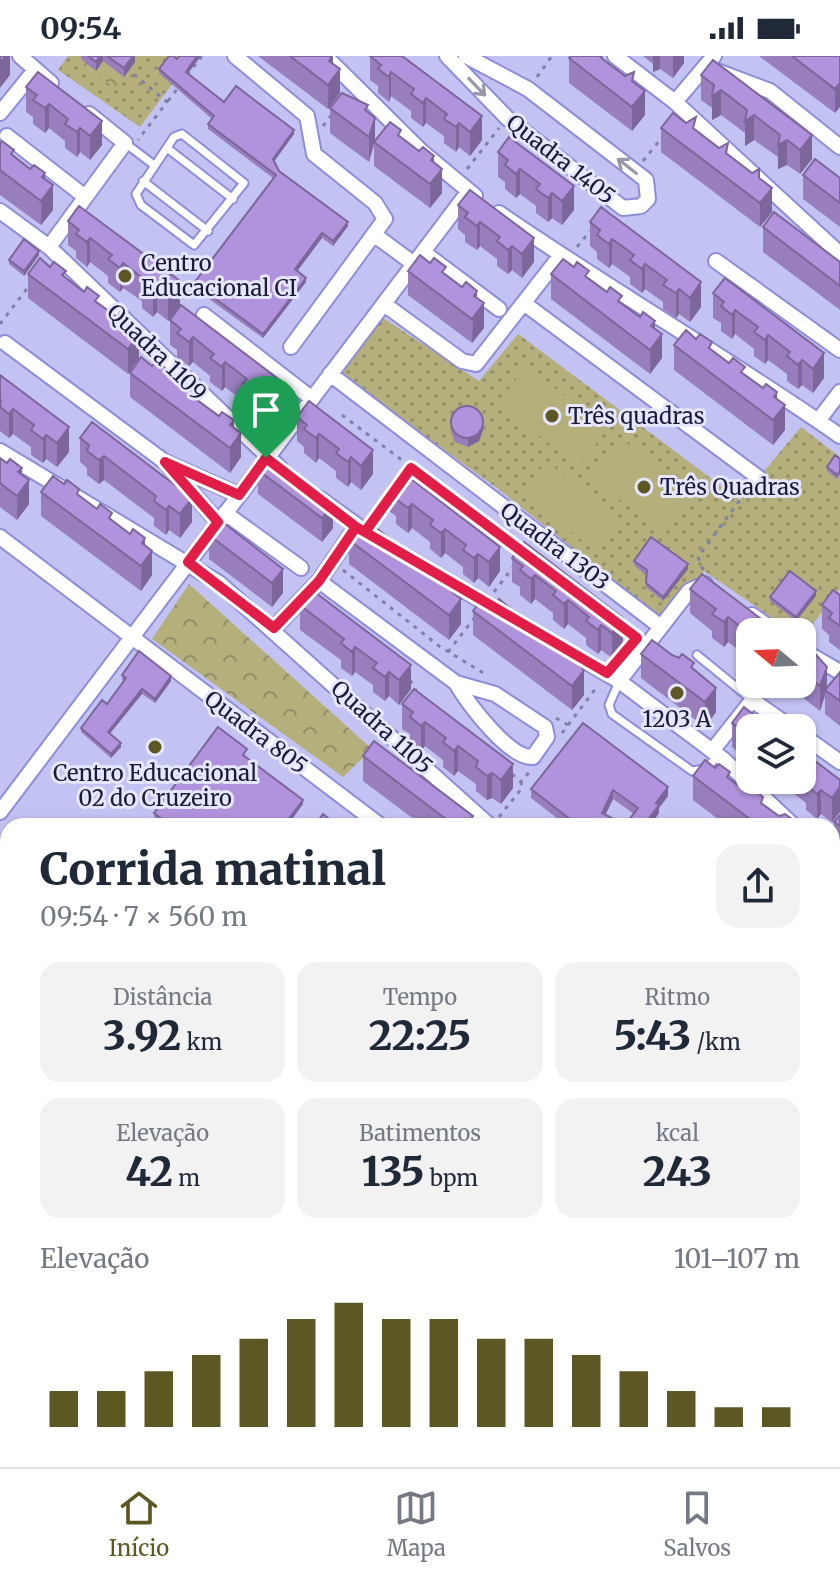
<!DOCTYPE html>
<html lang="pt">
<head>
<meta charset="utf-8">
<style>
  :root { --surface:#fff; --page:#f2f2f3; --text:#1f2937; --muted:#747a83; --line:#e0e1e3; --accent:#5d5723 }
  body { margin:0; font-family:Merriweather,serif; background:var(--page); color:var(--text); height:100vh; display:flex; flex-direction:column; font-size:30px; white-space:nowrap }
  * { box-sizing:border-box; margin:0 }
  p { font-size:26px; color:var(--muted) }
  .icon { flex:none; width:44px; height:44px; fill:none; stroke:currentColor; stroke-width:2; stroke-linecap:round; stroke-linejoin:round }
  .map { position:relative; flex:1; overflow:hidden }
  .side { position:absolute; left:0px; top:762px; width:840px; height:650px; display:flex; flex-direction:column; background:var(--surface); border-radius:24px 24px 0 0; box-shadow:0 2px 6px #0004 }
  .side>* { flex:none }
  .needle { width:52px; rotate:289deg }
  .controls { position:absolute; left:736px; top:562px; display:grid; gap:16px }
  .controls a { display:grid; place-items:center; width:80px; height:80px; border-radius:16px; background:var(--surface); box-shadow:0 2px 6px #0004; font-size:40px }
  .pin { position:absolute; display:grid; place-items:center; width:68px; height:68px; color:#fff; margin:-82px -34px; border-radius:50% 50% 50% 0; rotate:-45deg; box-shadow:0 0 8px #0007 }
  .pin .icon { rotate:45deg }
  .round { display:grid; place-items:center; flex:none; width:84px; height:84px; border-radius:24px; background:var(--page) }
  .head { display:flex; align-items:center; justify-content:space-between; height:136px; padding:0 40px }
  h1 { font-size:44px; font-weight:800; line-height:60px }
  .figures { display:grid; grid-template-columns:repeat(3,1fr); gap:12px; height:136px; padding:8px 40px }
  .figures div { display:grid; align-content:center; border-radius:20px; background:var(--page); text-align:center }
  .figures b { font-size:40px; font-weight:800 }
  .figures small { font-size:22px; font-weight:400 }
  .figures p { font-size:22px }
  .chart { height:224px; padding:16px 40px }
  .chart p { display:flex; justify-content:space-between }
  .chart svg { width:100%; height:144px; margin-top:8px; stroke:var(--accent); stroke-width:6 }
  .status { display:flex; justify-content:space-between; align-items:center; height:56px; padding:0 40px; background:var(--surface); direction:ltr }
  .status svg { height:22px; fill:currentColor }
  .dock { display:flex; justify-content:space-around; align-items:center; height:112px; border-top:2px solid var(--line); background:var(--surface); font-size:22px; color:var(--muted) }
  .dock a { display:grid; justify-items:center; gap:4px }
  .dock .on { color:var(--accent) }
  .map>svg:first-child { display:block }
  .grass { fill:url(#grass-dots) }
  .park { fill:url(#park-crowns) }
  .pitch { fill:#b4af7b }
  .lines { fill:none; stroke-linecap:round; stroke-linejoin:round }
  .service-casing { stroke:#8e8dd8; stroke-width:11 }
  .minor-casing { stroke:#8e8dd8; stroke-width:18 }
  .path { stroke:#8180a9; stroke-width:3; stroke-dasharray:4 6; stroke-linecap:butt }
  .service { stroke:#fff; stroke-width:7 }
  .minor { stroke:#fff; stroke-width:14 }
  .wall { fill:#987ebd; fill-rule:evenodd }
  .shaded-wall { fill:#7c669a }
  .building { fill:#b192dc; stroke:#7c669a; stroke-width:2; fill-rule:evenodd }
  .oneway { stroke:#9998a5 }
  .route-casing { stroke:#fff; stroke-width:16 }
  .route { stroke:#e11d48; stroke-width:10 }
  .poi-dot { fill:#5d5723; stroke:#e5e6ff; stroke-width:3 }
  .labels { text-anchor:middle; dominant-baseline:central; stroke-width:6; stroke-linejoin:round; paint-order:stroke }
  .street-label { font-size:22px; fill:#1c1a38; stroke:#e5e6ff }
  .poi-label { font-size:22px; fill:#1c1a38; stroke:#e5e6ff; text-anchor:start }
</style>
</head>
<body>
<div class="status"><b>09:54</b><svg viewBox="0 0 49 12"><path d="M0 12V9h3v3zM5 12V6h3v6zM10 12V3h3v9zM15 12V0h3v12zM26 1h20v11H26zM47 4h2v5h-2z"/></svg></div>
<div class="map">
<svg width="840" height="1411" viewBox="0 0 840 1411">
  <defs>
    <pattern id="grass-dots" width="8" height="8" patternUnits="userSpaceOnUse" patternTransform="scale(2)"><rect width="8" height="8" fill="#b4af7b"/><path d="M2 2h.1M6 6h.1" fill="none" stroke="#928e66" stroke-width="1.8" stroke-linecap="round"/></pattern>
    <pattern id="park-crowns" width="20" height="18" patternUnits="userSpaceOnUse" patternTransform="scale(2)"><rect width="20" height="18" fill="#b4af7b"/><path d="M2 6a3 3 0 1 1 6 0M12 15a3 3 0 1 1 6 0" fill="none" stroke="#928e66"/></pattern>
  </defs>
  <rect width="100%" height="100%" fill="#c2c3f2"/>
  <path class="grass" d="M68 0H193L140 71 58 14Z
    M383 262 479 325 518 278 740 444 801 371 840 401V533L802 582V576H793L704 515 660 561 497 432 340 319Z"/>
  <path class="park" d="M83 0H130L136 5 117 34 80 6Z
    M189 528 372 693 343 721 152 583Z"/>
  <path class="pitch" d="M526 311 609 372 578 410 497 347Z
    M620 382 696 438 665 478 592 423Z
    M546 405 622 463 595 494 521 439Z"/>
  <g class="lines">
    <defs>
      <path id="service" d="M182 78 244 127 194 189 141 149 136 138 174 81Z
        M125 87 154 109
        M167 92 233 143
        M143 125 208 175
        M697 599 751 643
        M619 626 609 649 612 658 692 715 705 713 718 700"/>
      <path id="minor" d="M20 0 51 27
        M235 0 307 60 314 98 375 147 385 163 291 291
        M325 0 422 96 475 140
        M447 0 507 62 623 152 641 150 648 143 646 124 528 33 466 0
        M615 0 675 46 840 198
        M706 11 770 35 840 91
        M675 46 714 0
        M0 57 35 14
        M7 80 84 140
        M0 155 49 191 280 412
        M499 157C611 234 728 302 840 380
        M376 180 414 208
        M49 191 125 87 89 58
        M423 196 499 253
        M716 205 840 294
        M384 248 462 305 476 308 561 199
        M525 248 759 422
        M204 259 311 342
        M5 287 165 406 239 439
        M330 318 661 571
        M818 365 840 336
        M0 395 219 527 490 770
        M168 409 218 466
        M319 442 373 481
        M225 457 301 512
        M0 481 381 770
        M405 500 619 625 723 703 794 770
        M319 525 456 627 495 638 545 671 547 681 533 701C509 703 467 646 456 627
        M752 559 776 576
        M274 572 319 525 356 471
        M802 594 840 616
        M619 625 689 535 705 528
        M752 644 792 672
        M802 679 840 706
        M712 695 765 628
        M0 756 469 135
        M832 806 840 814
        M832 915 840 921
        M0 922 8 928
        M832 996 840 1001
        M0 1029 8 1033
        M0 1116 8 1122
        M0 1219 8 1227
        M832 1225 840 1214
        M0 1331 8 1337
        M832 1336 840 1342
        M224 1404 236 1411
        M395 1404 404 1411
        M500 1404 508 1411
        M808 1404 815 1411
        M0 1406 9 1411
        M22 1411 27 1404
        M173 1411 178 1404
        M692 1411 697 1404"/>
    </defs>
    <use href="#service" class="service-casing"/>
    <use href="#minor" class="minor-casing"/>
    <path class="path" d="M126 12 167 46 138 84
      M187 19 202 0
      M537 21 552 0
      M168 45 178 32
      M323 70 333 57
      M643 105 663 80
      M467 113 499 72
      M577 191 590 175
      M0 268 29 230
      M342 359 521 494
      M373 464 390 441
      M343 514 439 590 485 618
      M703 514 698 501 740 444
      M494 536 514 510
      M622 573 636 581
      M448 596 475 561
      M410 624 418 638
      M556 662 568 669 562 677
      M568 669 597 631
      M512 718 521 726 531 714
      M499 761 522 732 521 726
      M832 778 840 768
      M832 1046 840 1036
      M531 1411 536 1404"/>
    <use href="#service" class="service"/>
    <use href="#minor" class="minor"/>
  </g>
  <path class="wall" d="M81 0H135V6L124 21 103 5 96 15 81 3Z
    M201 0 188 17 224 46 294 78 274 105 279 115 348 170 333 190 322 182 297 215 306 226 263 282 194 232V227L273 122 208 73V68L212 63 159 17V13L177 3Z
    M258 0H332L333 7 340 37 328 53Z
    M370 0 482 84 470 100 459 91 456 96 444 87V80L426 67 423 71 411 62V55L391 40 389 46 378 37V30L370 24Z
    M603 0V3L634 27 645 59 632 75 569 27V2Z
    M643 0H684V7L673 22 660 13 653 16V8Z
    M759 0H840L835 57Z
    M701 19 812 103 800 118 787 109 778 113V101L754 84 745 90V77L721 59 712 64V52L701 44Z
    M26 31 102 89 90 104 80 96 77 101 65 92V85L49 72 45 77 33 68V61L26 56Z
    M330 52 368 56 375 84 401 81 434 107 442 137 430 152 374 110V89L369 106 330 77Z
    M661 72 696 74 759 122 772 156 760 171 661 96Z
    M0 88 45 124 53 154 41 169 0 139Z
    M498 96 574 154 562 169 552 162 548 166 536 157V150L520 138 516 142 505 133V126L498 121Z
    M803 119 840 122V171L803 143Z
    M458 149 534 206 522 222 512 214 508 218 497 210V203L480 190 477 194 465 186V179L458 173Z
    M68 165 180 249 168 265 157 256 153 261 142 252V245L123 232 120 236 108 227V220L90 206 87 211 76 202V195L68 189Z
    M590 166 701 251 690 266 679 258 676 262 663 253V246L645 233 642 237 630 228V221L612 208 609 212 597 203V196L590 190Z
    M763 171 840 206V254L763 196Z
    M39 199 24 220 9 208V204Z
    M408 215 446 218 477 242 484 272 472 287 408 239Z
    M28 218 66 222 132 272 139 302 128 318 28 242Z
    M551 218 589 222 655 272 662 302 650 318 551 243Z
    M713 237 824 322 813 337 802 329 798 333 787 325V318L768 304 765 308 754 300V293L735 278 732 283 721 275V267L713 262Z
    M170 264 281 349 270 364 259 357 255 360 243 352V345L225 331 222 335 210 326V320L193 306 189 310 177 301V294L170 289Z
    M674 289 712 294 777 344 785 374 773 389 674 314Z
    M130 317 201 346 234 371 241 401 230 417 130 341Z
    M0 319 69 396 57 411 46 403 43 407 31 399V391L13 378 9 382 0 375Z
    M297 361 373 418 361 434 351 426 348 431 336 422V415L319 402 316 407 304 397V391L297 385Z
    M451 367 483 374 479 385 468 391 455 386 451 376Z
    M80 382 192 466 180 482 169 474 166 479 154 470V462L104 424 99 428 87 419V412L80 406Z
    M269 399 333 472 322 486 258 438V414Z
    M0 402 22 418 29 448 17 464 0 451Z
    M840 403V419L837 423 827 415V411Z
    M389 430 500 515 489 531 478 522 474 527 463 518V511L445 497 441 502 430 493V486L412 472 408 477 396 468V460L389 455Z
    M41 436 79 439 145 489 152 519 141 535 41 460Z
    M220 464 283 537 272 551 209 503V479Z
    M349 484 420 512 454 538 461 568 449 584 349 508Z
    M512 502 623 586 612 602 601 594 598 598 586 589V582L568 568 564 573 553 564V557L535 543 531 548 520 539V531L512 526Z
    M634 505 688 513 663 545 646 531V519L634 509Z
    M690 533 765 576H750V602L728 586 724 591 712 582V575L690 557Z
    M840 539V594L829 586V579L822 573V549Z
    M816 540 796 565 770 545V541Z
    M300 549 411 633 399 649 389 640 385 645 373 636V629L355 616 352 620 341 612V604L300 574Z
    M473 555 510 559 544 584 584 639 572 654 473 579Z
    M802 592 827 633 840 616V670L825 658V639L820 655 785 628H802Z
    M641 598 672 599 694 613 716 656 705 671 641 622Z
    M122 619 171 625 155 647 142 638 110 677 121 691 111 702 81 676V672L107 648 124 625 122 624Z
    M402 648 513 732 501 748 492 742 487 744 476 735V728L458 715 454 720 443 711V704L425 690 421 695 410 685V678L402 673Z
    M583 667 668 740 659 752V757L652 767V770H567L531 742V733ZM613 743 634 758 625 769 605 759Z
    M732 667 750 672V712L740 704V697L732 691Z
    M802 695 840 724V756L832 766 821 758 817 763 806 754V747L788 733 785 738 773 729V724H802Z
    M247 698 245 700 303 748 287 770H165L154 761V757Z
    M363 700 473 770H423L363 725Z
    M693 720 730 724 779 760 796 770H727L693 744Z
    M840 759V794L834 790V766Z
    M832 815V822L840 828V877L832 871Z
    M832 926 840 932V980L832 974Z
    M0 946 8 950V996L0 990Z
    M840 1025V1063L834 1058V1034Z
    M0 1032 8 1038V1085L0 1079Z
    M0 1130 8 1136 1 1176 0 1175Z
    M8 1170V1204L3 1200V1176Z
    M0 1240 8 1246V1292L0 1286Z
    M832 1240 840 1246V1294L832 1288Z
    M0 1340 8 1346V1392L0 1386Z
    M832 1344 840 1350V1396L832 1390Z
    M41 1404H150L145 1411H41Z
    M270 1404H336V1411H279Z
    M436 1404H497L505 1411H445Z
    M562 1404H607L616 1411H562Z
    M741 1404H802L811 1411H750Z"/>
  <path class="shaded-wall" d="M0 0H10V19L0 32Z
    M100 0H103V5L96 15V6Z
    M133 0H135V6L124 21V12Z
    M197 0H201L186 20V16Z
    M333 0V23L340 13V37L328 53 329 5Z
    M653 0H660V13L653 16Z
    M673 0H684V7L673 22Z
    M391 16V40L389 46V21Z
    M840 27V51L835 57V33Z
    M721 34V59L712 64V40Z
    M645 35V59L632 75V51Z
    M426 42V67L423 71V47Z
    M49 48V72L45 77V52Z
    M754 59V84L745 90V65Z
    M482 60V84L470 100V76Z
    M375 62V86H374L369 106V81Z
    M102 65V89L90 104V80Z
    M459 67V91L456 96V71Z
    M80 72V96L77 101V76Z
    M294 74V78L273 107V103Z
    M812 79V103L800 118V94Z
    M787 84V109L778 113V89Z
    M434 100V123L442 113V137L430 152 431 104Z
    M520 113V138L516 142V118Z
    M45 117V139L53 129V154L41 169 42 121Z
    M574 130V154L562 169V145Z
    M772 132V156L760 171V147Z
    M552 137V162L548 166V142Z
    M348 166V170L333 190V185Z
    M480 166V190L477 194V170Z
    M322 177V182L295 218V213Z
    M90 182V206L87 211V186Z
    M534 182V206L522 222V198Z
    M612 183V208L609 212V188Z
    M512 190V214L508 218V194Z
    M39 195V199L24 220V215Z
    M123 207V232L120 236V212Z
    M645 208V233L642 237V213Z
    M306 222V226L263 282V278Z
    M180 225V249L168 265V241Z
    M701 226V251L690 266V242Z
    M157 232V256L153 261V237Z
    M679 233V258L676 262V237Z
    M477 235V256L484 247V272L472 287 474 240Z
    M735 254V278L732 283V259Z
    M132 265V288L139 278V302L128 318V270Z
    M655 265V288L662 278V302L650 318 651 270Z
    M768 279V304L765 308V284Z
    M193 281V306L189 310V286Z
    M824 297V322L813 337V313Z
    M802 304V329L798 333V309Z
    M225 306V331L222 335V311Z
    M281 325V349L270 364V340Z
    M259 332V357L255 360V336Z
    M777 336V359L785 349V374L773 389 774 341Z
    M13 353V378L9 382V358Z
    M234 364V387L241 377V401L230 417V369Z
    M483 365V374L479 385 468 391V382Z
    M69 371V396L57 411V387Z
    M319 378V402L316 407V382Z
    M46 379V403L43 407V383Z
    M373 394V418L361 434V410Z
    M104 400V424L99 428V404Z
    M351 401V426L348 431V406Z
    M22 412V434L29 424V448L17 464 18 416Z
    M192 442V466L180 482V458Z
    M333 448V472L322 486V462Z
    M412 448V472L408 477V452Z
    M169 450V474L166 479V454Z
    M445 473V497L441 502V477Z
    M145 482V505L152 495V519L141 535 142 487Z
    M500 491V515L489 531V506Z
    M478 498V522L474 527V502Z
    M688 508V513L663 545V541Z
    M283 513V537L272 551V527Z
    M535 519V543L531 548V523Z
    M454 530V553L461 543V568L449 584V559L452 536Z
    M816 535V540L796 565V561Z
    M568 544V568L564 573V548Z
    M728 561V586L724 591V566Z
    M623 562V586L612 602V577Z
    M765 566V576H758Z
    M601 569V594L598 598V574Z
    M355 591V616L352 620V596Z
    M411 609V633L399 649V624Z
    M827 611V635L825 634V639L820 655V630Z
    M584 614V639L572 654V630Z
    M389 616V640L385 645V621Z
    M171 620V625L155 647V643Z
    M716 632V656L705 671V646Z
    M142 633V638L108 680V676Z
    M425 666V690L421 695V670Z
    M121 687V691L111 702V698Z
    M458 690V715L454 720V695Z
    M513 708V732L501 748V724Z
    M492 717V742L487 744V720Z
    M785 724H788V733L785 738Z
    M668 731V740L659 752V757L652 767V770H647L656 747Z
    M840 731V756L832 766V742Z
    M613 734V743L602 766V757Z
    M821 734V758L817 763V738Z
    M303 744V748L287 770 285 768Z
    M473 760V770H466Z
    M8 1143V1167L1 1176V1152Z
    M837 1161V1185L832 1192V1168Z
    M139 1404H150L145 1411H133Z
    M333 1404H336V1411H328Z"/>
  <path class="building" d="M0 0H6L0 7Z
    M88 0H100L96 6Z
    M107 0H133L124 12Z
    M169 0H173L177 3 179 0H197L186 16 224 46 236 30 294 74 273 103 279 115 348 166 333 185 322 177 295 213 306 222 263 278 194 227 276 119 208 68 214 60 159 13Z
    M290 0H332L329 5 340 13 328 29Z
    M370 0H402L482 60 470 76 459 67 456 71 444 63 447 58 426 42 423 47 411 38 414 33 391 16 389 21 378 13 381 9Z
    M571 0H601L600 1 625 20 634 16 632 25 645 35 632 51 569 2Z
    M792 0H840V27L835 33Z
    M713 4 812 79 800 94 787 84 778 89 780 79 754 59 745 65 747 54 721 34 712 40 714 29 701 19Z
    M38 16 102 65 90 80 80 72 77 76 65 68 68 63 49 48 45 52 33 44 37 39 26 31Z
    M342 37 368 49 365 54 375 62 369 81 330 52Z
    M673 57 686 67 696 61 693 72 719 92 728 87 726 97 752 117 759 113V122L772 132 760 147 661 72Z
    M390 66 401 74 398 79 419 95 423 91 434 100 431 104 442 113 430 128 374 86Z
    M509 81 574 130 562 145 552 137 548 142 536 133 540 128 520 113 516 118 505 109 508 104 498 96Z
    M2 85 14 94 11 98 30 113 34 109 45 117 42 121 53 129 41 145 0 114V88Z
    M815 103 840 122V147L803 119Z
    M470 134 534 182 522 198 512 190 508 194 497 185 500 181 480 166 477 170 465 161 468 157 458 149Z
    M79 150 180 225 168 241 157 232 153 237 142 228 145 224 123 207 120 212 108 203 112 199 90 182 87 186 76 178 79 174 68 165Z
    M601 151 701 226 690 242 679 233 676 237 663 229 667 224 645 208 642 213 630 204 634 199 612 183 609 188 597 179 600 174 590 166Z
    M774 156 840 206V230L763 171Z
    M24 183 39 195 24 215 9 204Z
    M420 199 430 207 434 202 446 211 442 216 462 231 466 226 477 235 474 240 484 247 472 263 408 215Z
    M40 202 50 211 54 206 66 215 62 219 84 236 87 231 99 240 95 245 117 261 120 256 132 265 128 270 139 278 128 293 28 218Z
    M563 203 574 211 577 206 589 215 585 220 607 236 610 231 622 240 618 245 640 261 643 256 655 265 651 270 662 278 650 294 551 218Z
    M725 222 824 297 813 313 802 304 798 309 787 300 790 296 768 279 765 284 754 276 758 271 735 254 732 259 721 250 724 246 713 237Z
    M181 249 281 325 270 340 259 332 255 336 243 327 247 323 225 306 222 311 210 302 214 298 193 281 189 286 177 277 181 273 170 264Z
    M686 274 696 283 700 278 712 286 709 292 729 307 733 302 745 311 741 316 763 332 766 328 777 336 774 341 785 349 773 364 674 289Z
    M141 301 152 310 156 305 201 339 197 344 219 360 222 356 234 364 230 369 241 377 230 392 130 317Z
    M0 319 69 371 57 387 46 379 43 383 31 374 34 369 13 353 9 358 0 351 1 344 0 343Z
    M309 345 373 394 361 410 351 401 348 406 336 397 339 393 319 378 316 382 304 373 307 369 297 361Z
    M451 366a16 16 0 1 1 32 0a16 16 0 1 1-32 0Z
    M92 366 192 442 180 458 169 450 166 454 154 445 156 440 104 400 99 404 87 395 89 389 80 382Z
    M269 399 333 448 322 462 258 414Z
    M835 399 840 403V415L837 419 827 411Z
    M0 402 7 407 10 403 22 412 18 416 29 424 17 440 0 427Z
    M401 415 500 491 489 506 478 498 474 502 463 494 466 489 445 473 441 477 430 469 433 464 412 448 408 452 396 443 400 439 389 430Z
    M53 420 64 428 67 424 79 433 77 438 97 453 100 448 112 457 109 462 130 478 133 473 145 482 142 487 152 495 141 510 41 436Z
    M220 464 283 513 272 527 209 479Z
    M361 468 372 476 376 472 420 506 416 509 438 526 442 522 454 530 452 536 461 543 449 559 349 484Z
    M651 481 688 508 663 541 646 527 647 514 634 505Z
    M524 486 623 562 612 577 601 569 598 574 586 565 589 561 568 544 564 548 553 539 556 535 535 519 531 523 520 514 523 510 512 502Z
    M790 515 816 535 796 561 770 541Z
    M702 518 765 566 758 576H750V578L728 561 724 566 712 558 716 553 690 533Z
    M312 534 411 609 399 624 389 616 385 621 373 612 377 607 355 591 352 596 341 587 344 583 300 549Z
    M833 534 840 539V570L829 562 832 557 822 549Z
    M485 539 496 547 499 543 510 552 507 556 528 572 532 568 544 576 540 581 561 598 565 593 584 614 572 630 473 555Z
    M652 584 672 599 679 602 682 598 694 607 691 611 716 632 705 646 641 598Z
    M808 590 827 611 820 630 802 617V592L805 594Z
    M139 595 171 620 155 643 142 633 108 676 121 687 111 698 81 672 102 644 107 648 126 622 122 619Z
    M840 616V645L825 634Z
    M414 633 513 708 501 724 492 717 487 720 476 711 478 705 458 690 454 695 443 686 446 682 425 666 421 670 410 661 413 656 402 648Z
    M744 651 771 672H750V687L740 680 743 675 732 667Z
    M583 667 668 731 656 747 659 749 650 761 652 763 647 770H579L531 733ZM613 734 638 752 625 769 602 757Z
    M218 671 247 693 243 699 303 744 285 768 287 770H171L154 757Z
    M374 685 473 760 466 770H455L363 700Z
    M802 695 840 724V731L832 742 821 734 817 738 806 729 810 725 802 719Z
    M705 704 715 712 719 708 730 716 727 721 748 737 752 732 763 741 761 747 779 760 785 758 796 766 793 770H759L693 720Z
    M323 758 338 770H315Z
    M840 759V770L834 766Z
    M832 822 840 828V853L832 847Z
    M832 926 840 932V956L832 949Z
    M1 945 8 950V972L0 965Z
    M840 1025V1038L834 1034Z
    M0 1032 8 1038V1060L0 1054Z
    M0 1130 8 1136V1143L1 1152 0 1151Z
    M832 1157 837 1161 832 1168Z
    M8 1170V1179L3 1176Z
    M0 1240 8 1246V1268L0 1262Z
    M832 1240 840 1246V1270L832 1264Z
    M0 1340 8 1346V1368L0 1362Z
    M832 1344 840 1350V1372L832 1366Z
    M44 1404H139L133 1411H53Z
    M302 1404H333L328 1411H311Z
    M355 1404H384L394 1411H350Z
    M468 1404H497L505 1410 504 1411H478Z
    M538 1404H555L556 1405 551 1411H533Z
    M575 1404H607L616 1411H585Z
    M651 1404H653L662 1411H646Z
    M773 1404H802L811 1411H782Z"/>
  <defs><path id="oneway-shaft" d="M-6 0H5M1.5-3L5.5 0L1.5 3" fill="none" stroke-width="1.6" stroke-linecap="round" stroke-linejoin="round" transform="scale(2)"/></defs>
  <g class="oneway">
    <use href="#oneway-shaft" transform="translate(477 31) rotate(46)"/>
    <use href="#oneway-shaft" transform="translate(627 110) rotate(-142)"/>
  </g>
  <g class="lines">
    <defs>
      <path id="route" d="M266 402 239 439 165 406 218 466 188 506 274 572 319 525 356 471 365 476 411 412 637 582 607 617 365 476 356 471 266 402"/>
    </defs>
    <use href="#route" class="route-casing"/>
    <use href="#route" class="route"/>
  </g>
  <g class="poi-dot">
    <circle cx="125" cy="220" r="8"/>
    <circle cx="552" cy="360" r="8"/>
    <circle cx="644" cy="431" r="8"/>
    <circle cx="677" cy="637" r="8"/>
    <circle cx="155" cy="691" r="8"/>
  </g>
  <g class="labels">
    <g class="street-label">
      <text transform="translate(561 103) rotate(38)">Quadra 1405</text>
      <text transform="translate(157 296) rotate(44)">Quadra 1109</text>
      <text transform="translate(555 490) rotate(37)">Quadra 1303</text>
      <text transform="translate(382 671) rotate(42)">Quadra 1105</text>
      <text transform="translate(256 676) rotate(37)">Quadra 805</text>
    </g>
    <g class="poi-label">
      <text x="141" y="207">Centro<tspan x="141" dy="25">Educacional CI</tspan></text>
      <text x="568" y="360">Três quadras</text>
      <text x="660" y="431">Três Quadras</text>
      <text x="677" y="663" text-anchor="middle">1203 A</text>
      <text x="155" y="717" text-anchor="middle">Centro Educacional<tspan x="155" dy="25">02 do Cruzeiro</tspan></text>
    </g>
  </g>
</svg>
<div class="controls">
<a><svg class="needle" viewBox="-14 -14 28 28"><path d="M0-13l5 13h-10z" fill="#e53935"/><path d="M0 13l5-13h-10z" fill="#747a83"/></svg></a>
<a><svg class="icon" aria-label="layers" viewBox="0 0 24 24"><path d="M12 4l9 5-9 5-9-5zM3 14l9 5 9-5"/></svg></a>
</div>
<div class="pin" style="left:266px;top:402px;background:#1e9e55"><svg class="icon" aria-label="arrive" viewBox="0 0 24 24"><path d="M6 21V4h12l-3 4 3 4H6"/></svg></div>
<section class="side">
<div class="head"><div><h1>Corrida matinal</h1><p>09:54 · 7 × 560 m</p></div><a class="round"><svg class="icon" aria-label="share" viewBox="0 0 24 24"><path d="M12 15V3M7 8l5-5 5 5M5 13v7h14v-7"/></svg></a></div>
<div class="figures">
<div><p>Distância</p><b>3.92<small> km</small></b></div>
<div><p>Tempo</p><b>22:25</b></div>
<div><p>Ritmo</p><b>5:43<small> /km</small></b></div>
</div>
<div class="figures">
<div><p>Elevação</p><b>42<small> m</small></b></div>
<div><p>Batimentos</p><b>135<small> bpm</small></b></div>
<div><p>kcal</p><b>243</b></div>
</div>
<div class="chart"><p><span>Elevação</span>101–107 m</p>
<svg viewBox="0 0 160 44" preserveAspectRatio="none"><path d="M5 44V33M15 44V33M25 44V27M35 44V22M45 44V17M55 44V11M65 44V6M75 44V11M85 44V11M95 44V17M105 44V17M115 44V22M125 44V27M135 44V33M145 44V38M155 44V38"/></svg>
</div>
</section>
</div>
<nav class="dock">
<a class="on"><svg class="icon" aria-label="home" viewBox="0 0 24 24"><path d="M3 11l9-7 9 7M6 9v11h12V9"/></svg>Início</a>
<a><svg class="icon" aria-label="map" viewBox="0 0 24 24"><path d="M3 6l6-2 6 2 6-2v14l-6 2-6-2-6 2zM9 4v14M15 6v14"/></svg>Mapa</a>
<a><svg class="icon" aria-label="saved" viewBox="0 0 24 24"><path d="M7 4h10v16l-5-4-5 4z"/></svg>Salvos</a>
</nav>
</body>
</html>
